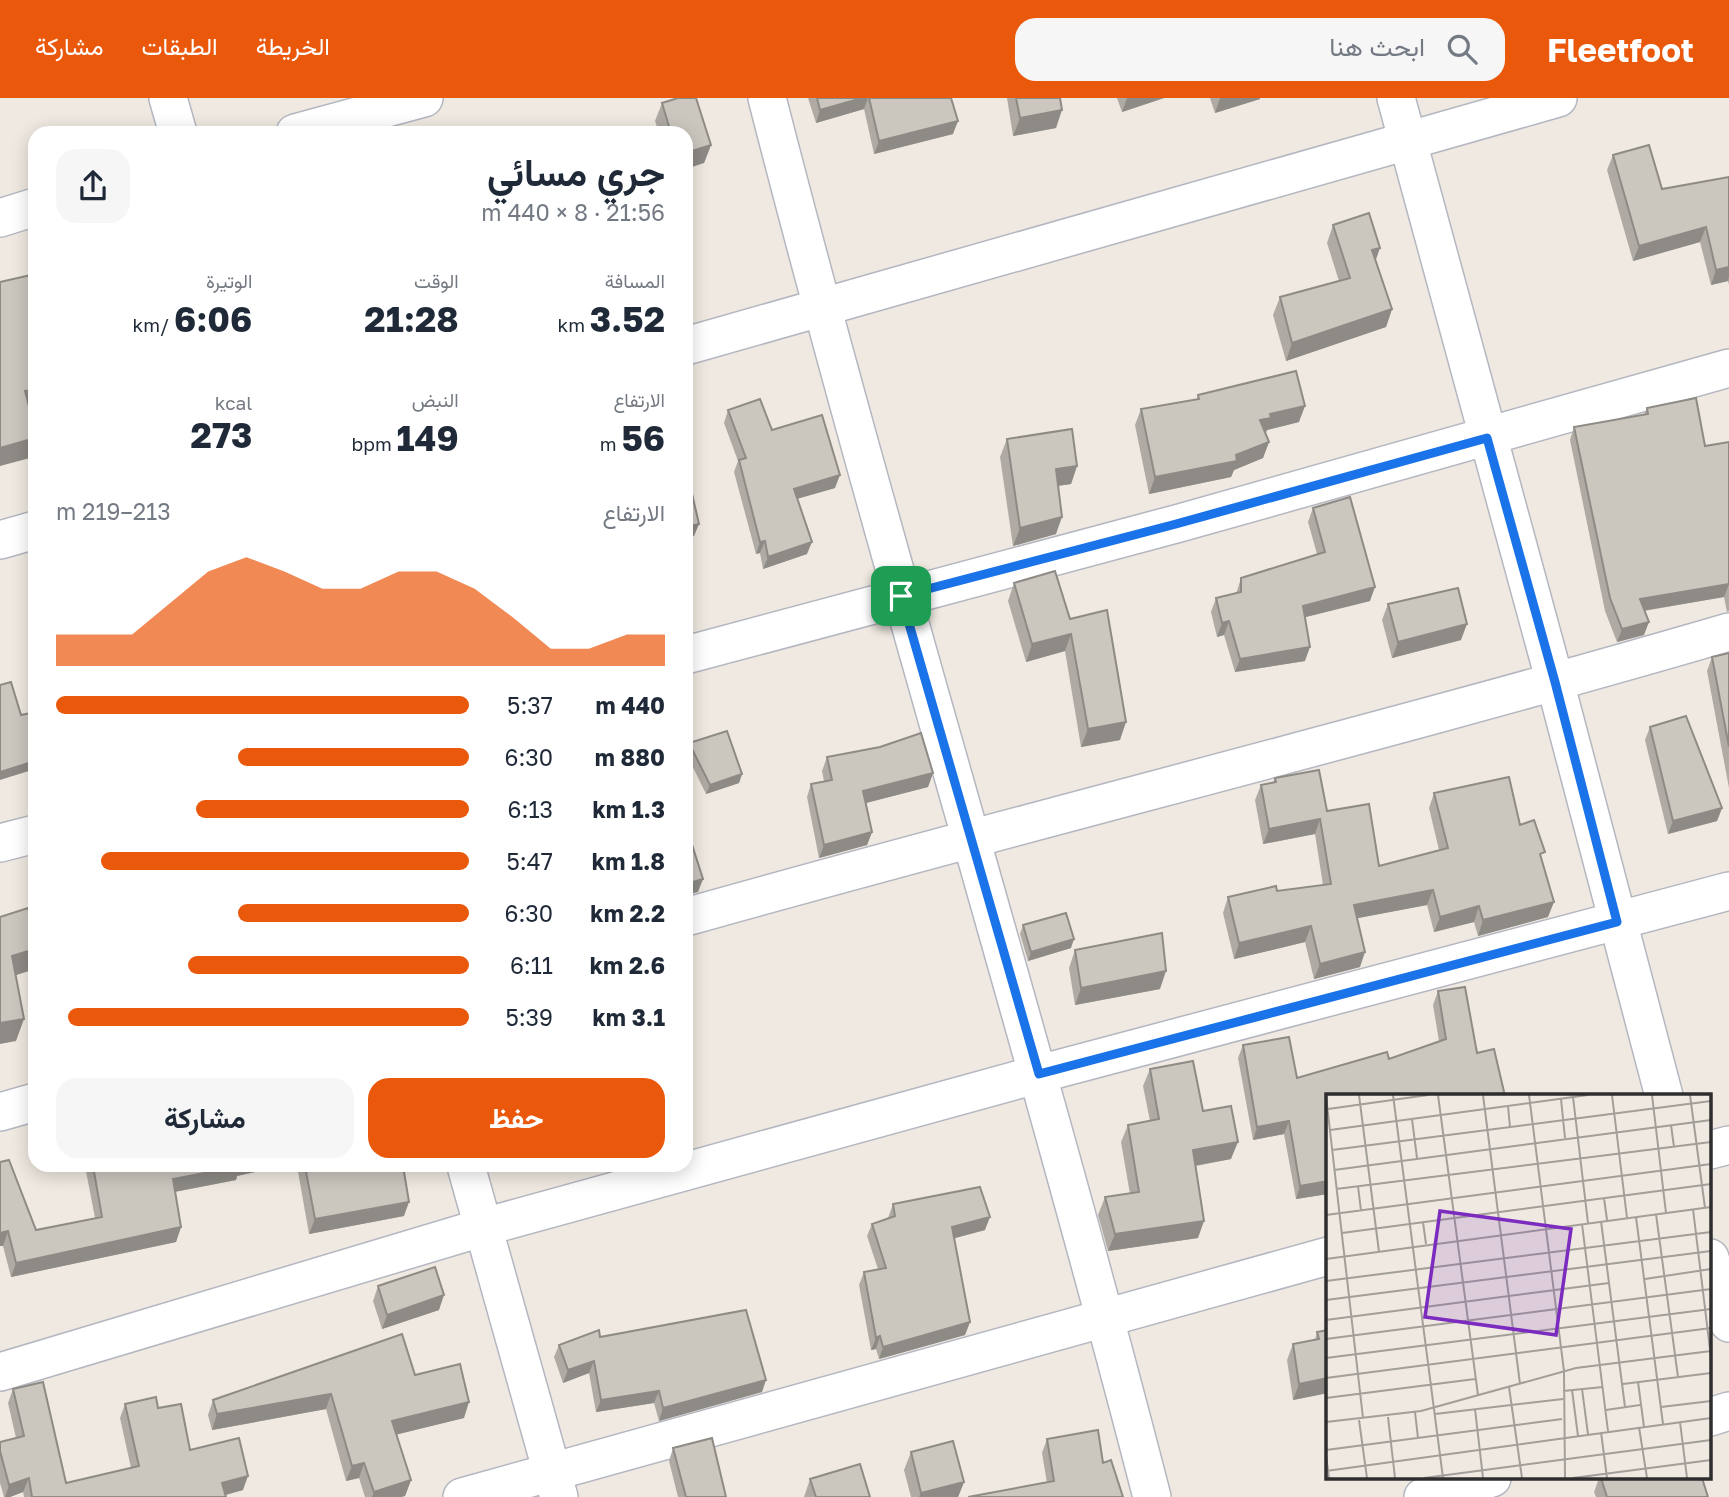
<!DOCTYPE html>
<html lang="ar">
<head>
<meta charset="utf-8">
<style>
  :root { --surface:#fff; --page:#f6f6f7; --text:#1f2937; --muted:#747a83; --accent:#ea580c }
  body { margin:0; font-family:"Golos Text",Vazirmatn,sans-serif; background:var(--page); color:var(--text); direction:rtl; height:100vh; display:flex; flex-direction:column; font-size:26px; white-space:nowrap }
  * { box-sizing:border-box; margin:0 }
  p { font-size:23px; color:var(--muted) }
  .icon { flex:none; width:38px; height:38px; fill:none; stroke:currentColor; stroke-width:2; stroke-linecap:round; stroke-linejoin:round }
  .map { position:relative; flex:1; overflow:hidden; direction:ltr }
  .details { position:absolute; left:28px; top:28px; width:665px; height:1046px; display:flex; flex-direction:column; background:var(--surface); border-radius:21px; box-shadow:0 4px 18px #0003; direction:rtl }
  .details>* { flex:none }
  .pin { position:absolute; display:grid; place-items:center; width:60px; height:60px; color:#fff; margin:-30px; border-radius:14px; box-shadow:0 4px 10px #0006 }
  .round { display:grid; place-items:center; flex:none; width:74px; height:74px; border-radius:21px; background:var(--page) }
  .headline { display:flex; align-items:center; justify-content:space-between; height:119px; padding:0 28px }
  h1 { font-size:38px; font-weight:700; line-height:52px }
  .figures { display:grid; grid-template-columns:repeat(3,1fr); gap:10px; height:119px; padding:7px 28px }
  .figures div { display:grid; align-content:center }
  .figures b { font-size:35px; font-weight:700 }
  .figures small { font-size:19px; font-weight:400 }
  .figures p { font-size:19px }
  .chart { height:196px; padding:14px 28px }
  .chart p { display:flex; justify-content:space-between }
  .chart svg { width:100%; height:126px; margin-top:7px; fill:var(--accent); opacity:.7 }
  .action { display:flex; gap:14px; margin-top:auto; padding:14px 28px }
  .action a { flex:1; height:80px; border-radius:21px; background:var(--accent); color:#fff; font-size:28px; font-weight:700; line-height:80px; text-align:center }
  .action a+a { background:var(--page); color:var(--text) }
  ul { padding:0 28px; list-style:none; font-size:23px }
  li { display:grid; grid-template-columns:112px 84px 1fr; align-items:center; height:52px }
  li i { height:18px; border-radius:9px; background:var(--accent) }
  header { display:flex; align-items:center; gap:42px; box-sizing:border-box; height:98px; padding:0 35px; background:var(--accent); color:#fff }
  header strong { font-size:33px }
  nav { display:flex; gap:38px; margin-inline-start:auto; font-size:24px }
  .search { width:490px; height:63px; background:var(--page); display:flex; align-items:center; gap:18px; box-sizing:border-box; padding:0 24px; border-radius:21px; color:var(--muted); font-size:26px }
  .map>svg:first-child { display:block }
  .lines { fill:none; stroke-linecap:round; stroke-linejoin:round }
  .minor-casing { stroke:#b4b7c1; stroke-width:40 }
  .minor { stroke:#fff; stroke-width:37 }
  .wall { fill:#afaba4 }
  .shaded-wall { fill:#8e8b86 }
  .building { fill:#cbc7bf; stroke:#8e8b86; stroke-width:2 }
  .route-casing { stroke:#fff; stroke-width:14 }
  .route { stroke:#1a73e8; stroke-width:9 }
  .inset-road { fill:none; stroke:#a29e99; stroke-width:2 }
  .view { fill:#7b2cbf; fill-opacity:0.15; stroke:#7b2cbf; stroke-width:3.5 }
  .inset-edge { fill:none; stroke:#2e2e2e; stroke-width:3.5 }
</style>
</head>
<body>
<header>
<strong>Fleetfoot</strong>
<div class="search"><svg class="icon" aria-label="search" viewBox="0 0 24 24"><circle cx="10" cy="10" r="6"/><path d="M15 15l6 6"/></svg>ابحث هنا</div>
<nav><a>الخريطة</a><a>الطبقات</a><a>مشاركة</a></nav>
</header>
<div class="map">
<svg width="1729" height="1399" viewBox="0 0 1729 1399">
  <rect width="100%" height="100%" fill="#efe9e1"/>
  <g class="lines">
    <defs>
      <path id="minor" d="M168 0 178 35
        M767 0C887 468 1031 930 1152 1399
        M1396 0 1555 584 1664 998
        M295 35 424 0
        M0 120 35 109
        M686 248 1558 0
        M0 442 35 432
        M686 557 1176 426 1729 270
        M0 745 35 736
        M686 819C1033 721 1383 635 1729 534
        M0 1014 35 1004
        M1710 1052 1729 1047
        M466 1068 559 1399
        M1710 1160 1729 1225
        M0 1274 484 1129 1039 976 1729 793
        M1710 1319 1729 1313
        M462 1399 1328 1158
        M1423 1399 1492 1380"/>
    </defs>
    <use href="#minor" class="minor-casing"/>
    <use href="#minor" class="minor"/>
  </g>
  <path class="wall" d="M808 0H951L953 36 874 56 864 11 816 25Z
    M1007 0H1060L1056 30 1013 38Z
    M1117 0H1164L1122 14Z
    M1210 0H1260V1L1215 15Z
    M662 5 711 47 704 65 686 35H659L655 23Z
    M1613 57 1662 91 1729 79V187L1728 183 1711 187 1700 144 1633 163 1607 72Z
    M1333 127 1375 163 1392 211 1386 229 1286 263 1273 217 1280 199 1339 183 1327 145Z
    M1198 297 1299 324 1267 332 1265 336 1269 344 1263 360 1234 372 1231 379 1149 396 1135 327 1141 311 1197 301Z
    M1647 310 1705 348 1729 344V513L1727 514 1724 499 1644 513V537L1617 544 1605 513 1570 342 1574 329 1644 316Z
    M728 312 772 332 835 390 797 401 807 456 763 471 760 455 756 456 734 374 738 363 724 325Z
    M1007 341 1077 368 1071 386 1058 388 1056 436 1013 448 1000 359Z
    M1313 410 1370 503 1305 519V563L1235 574 1224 537 1217 539 1211 514 1216 500 1236 496 1241 480 1317 456 1308 424Z
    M1014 485 1070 521 1120 642 1081 649 1065 553 1026 564 1008 503Z
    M1388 506 1461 542 1392 560 1382 522Z
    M1729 555V690L1707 573 1712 559Z
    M1650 629 1722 710 1717 723 1668 736 1645 642Z
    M689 645 742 676 739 685 706 696 686 655Z
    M827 659 933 675 928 689 866 705 872 734 867 747 819 760 807 699 811 686 824 683 822 673Z
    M1275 680 1327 713 1379 768 1439 752 1429 710 1434 695 1520 727 1542 763 1548 819 1478 838 1474 824 1434 834 1427 807 1357 820 1360 869 1314 881 1305 844 1234 861 1223 815 1228 799 1323 787 1315 736 1263 746 1255 702 1261 687 1273 684Z
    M1023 827 1071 850 1028 863 1020 836Z
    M1075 852 1160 891 1075 907 1069 870Z
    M1438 893 1477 955 1328 998V1096L1296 1101 1284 1036 1253 1042 1238 960 1243 947 1297 980 1389 961 1439 943 1433 907Z
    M1150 971 1203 1013 1231 1061 1196 1068 1198 1140 1108 1153 1098 1117 1105 1099 1130 1096 1121 1044 1128 1027 1150 1023 1143 988Z
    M0 1064 36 1132 95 1120 85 1068H282L237 1078 236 1082 175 1094 181 1129 176 1144 11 1179 3 1148Z
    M297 1068H403L404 1118 309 1136Z
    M893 1106 985 1132 954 1140 970 1224 965 1237 879 1261 876 1251 871 1252 859 1187 864 1174 878 1171 867 1138 872 1126 888 1120Z
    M378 1188 439 1212 382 1231 373 1203Z
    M1328 1232V1295L1293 1302 1287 1262 1293 1246 1315 1242 1317 1234Z
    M600 1239 762 1294 659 1323 654 1305 596 1314 589 1275 563 1285 554 1259 559 1247Z
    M415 1277 464 1320 396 1336 411 1382 405 1398 401 1399H365L359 1380 346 1383 326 1311 212 1332 208 1317 213 1302Z
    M13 1291 66 1385 131 1370 120 1320 125 1306 158 1310 190 1352 243 1392 226 1397V1399H24L23 1394 10 1399H4L0 1385V1344L16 1340 8 1305Z
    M1047 1341 1103 1365 1123 1399 1047 1385 1042 1355Z
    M673 1350 726 1399H678L669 1363Z
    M911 1354 964 1384 958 1399H911L904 1372Z
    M1599 1380H1702L1708 1399H1596L1594 1394Z
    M810 1381 870 1399H804Z"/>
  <path class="shaded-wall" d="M862 0H868L864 11 816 25 820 12Z
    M1127 0H1164L1122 14Z
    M1220 0H1260V1L1215 15Z
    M1062 12 1056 30 1013 38 1020 20Z
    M958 23 953 36 874 56 879 43Z
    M711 47 704 65 686 71V55Z
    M1706 129 1700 144 1633 163 1639 148Z
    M1380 150 1374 167 1372 152Z
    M1729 169V179L1728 183 1711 187 1716 172Z
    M1392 211 1386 229 1286 263 1292 245Z
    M35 292V310L18 314 25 293Z
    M1305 308 1299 324 1267 332 1265 336 1260 322 1270 316Z
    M35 340V346L30 360 0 368V350Z
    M1269 344 1263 360 1234 372 1231 379 1149 396 1155 379 1236 357Z
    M1077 368 1071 386 1049 389 1056 371Z
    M840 377 835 390 789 403 794 391Z
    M1062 419 1056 436 1013 448 1020 430Z
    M699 426 694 438 686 440V429Z
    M765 443 760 455 756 456 760 444Z
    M812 444 807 456 763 471 768 459Z
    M1729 486 1724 499 1635 514 1640 501Z
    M1375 489 1370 503 1298 521 1303 508Z
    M1229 523 1224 537 1217 539 1222 525Z
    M1649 524 1644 537 1617 544 1622 531Z
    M1467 526 1461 542 1392 560 1398 544Z
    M1071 536 1065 553 1026 564 1032 546Z
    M1310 549 1305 563 1235 574 1240 561Z
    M1126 624 1120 642 1081 649 1088 631Z
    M35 663V671L0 682V674Z
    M933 675 928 689 858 707 863 693Z
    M742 676 739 685 706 696 710 687Z
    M1722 710 1717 723 1668 736 1673 723Z
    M1320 721 1315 736 1263 746 1269 731Z
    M872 734 867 747 819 760 824 747Z
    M703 781 698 794 686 797V786Z
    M1433 792 1427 807 1348 822 1354 807Z
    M1554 804 1548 819 1478 838 1483 822Z
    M1479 808 1474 824 1434 834 1440 819Z
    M1311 828 1305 844 1234 861 1239 845Z
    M1074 841 1071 850 1028 863 1031 854Z
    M35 851V863L32 872 4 881 12 858Z
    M1365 854 1360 869 1314 881 1320 866Z
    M1166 873 1160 891 1075 907 1081 890Z
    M24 921 16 943 0 946V925Z
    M1289 1023 1284 1036 1253 1042 1257 1029Z
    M1238 1044 1231 1061 1187 1069 1193 1052Z
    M239 1068H282L237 1078 236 1082 168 1095 173 1081Z
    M1328 1083V1096L1296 1101 1300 1088Z
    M409 1104 404 1118 309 1136 315 1121Z
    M990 1119 985 1132 948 1142 952 1129Z
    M1204 1123 1198 1140 1108 1153 1115 1136Z
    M181 1129 176 1144 11 1179 16 1165Z
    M8 1133 3 1148H0V1135Z
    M444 1197 439 1212 382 1231 387 1217Z
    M970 1224 965 1237 879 1261 883 1249Z
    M880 1238 876 1251 871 1252 876 1240Z
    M594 1263 589 1275 563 1285 568 1272Z
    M1328 1280V1295L1293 1302 1299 1286Z
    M766 1282 762 1294 659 1323 663 1310Z
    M659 1293 654 1305 596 1314 601 1302Z
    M331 1296 326 1311 212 1332 217 1316Z
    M469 1304 464 1320 387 1339 392 1323Z
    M364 1365 359 1380 346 1383 352 1368Z
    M248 1378 243 1392 217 1399 222 1385Z
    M29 1380 23 1394 10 1399H5L9 1387Z
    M411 1382 405 1398 401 1399H372L374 1394Z
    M964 1384 958 1399H919L921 1395Z"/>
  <path class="building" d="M678 0H696L711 47 686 55V35H671L662 5Z
    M817 0H862L820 12Z
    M869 0H951L958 23 879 43Z
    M1016 0H1060L1062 12 1020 20Z
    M592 31 593 35H583Z
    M1649 47 1662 91 1729 79V169L1716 172 1706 129 1639 148 1613 57Z
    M1369 115 1380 150 1372 152 1392 211 1292 245 1280 199 1350 180 1333 127Z
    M35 176V292L25 293 35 332V340L0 350V184Z
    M1296 273 1305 308 1270 316 1271 320 1260 322 1269 344 1236 357 1237 363 1155 379 1141 311 1199 301 1198 297Z
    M1696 300 1705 348 1729 344V486L1640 501 1649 524 1622 531 1610 500 1574 329 1648 316 1647 310Z
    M760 301 772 332 822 317 840 377 794 391 812 444 768 459 765 443 760 444 739 362 746 360 728 312Z
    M1072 331 1077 368 1056 371 1062 419 1020 430 1007 341Z
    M689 383 699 426 686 429V384Z
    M1350 399 1375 489 1303 508 1310 549 1240 561 1229 523 1222 525 1216 500 1241 494V480L1325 454 1313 410Z
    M1055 473 1070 521 1107 512 1126 624 1088 631 1071 536 1032 546 1014 485Z
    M1458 490 1467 526 1398 544 1388 506Z
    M1729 555V649L1712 559Z
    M11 584 21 617 35 614V663L0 674V587Z
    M1686 618 1722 710 1673 723 1650 629Z
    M727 633 742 676 710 687 689 645Z
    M921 635 933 675 863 693 872 734 824 747 811 686 832 682 827 659 880 649Z
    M1319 672 1327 713 1369 706 1379 768 1448 750 1434 695 1509 679 1520 727 1534 722 1545 754 1540 756 1554 804 1483 822 1479 808 1440 819 1433 792 1354 807 1365 854 1320 866 1311 828 1239 845 1228 799 1276 788 1277 793 1331 786 1320 721 1269 731 1261 687 1276 684 1275 680Z
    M686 728 703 781 686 786Z
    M28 810 35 833V851L12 858 24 921 0 925V819Z
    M1066 815 1074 841 1031 854 1023 827Z
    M1162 835 1166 873 1081 890 1075 852Z
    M1465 889 1477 955 1494 951 1505 998H1328V1083L1300 1088 1289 1023 1257 1029 1243 947 1289 939 1297 980 1387 954 1389 961 1446 941 1438 893Z
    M1193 963 1203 1013 1231 1008 1238 1044 1193 1052 1204 1123 1115 1136 1105 1099 1139 1094 1128 1027 1159 1021 1150 971Z
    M9 1062 36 1132 102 1119 93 1068H241L173 1081 181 1129 16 1165 8 1133 0 1135V1064Z
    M305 1068H403L409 1104 315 1121Z
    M980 1089 990 1119 952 1129 970 1224 883 1249 880 1238 876 1240 864 1174 886 1170 872 1126 895 1118 893 1106Z
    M435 1169 444 1197 387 1217 378 1188Z
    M746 1212 766 1282 663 1310 659 1293 601 1302 594 1263 568 1272 559 1247 599 1232 600 1239Z
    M1328 1232V1280L1299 1286 1293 1246 1319 1241 1317 1234Z
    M402 1236 415 1277 460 1266 469 1304 392 1323 411 1382 374 1394 364 1365 352 1368 331 1296 217 1316 213 1302Z
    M43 1284 66 1385 139 1368 125 1306 156 1299 158 1310 181 1306 190 1352 239 1340 248 1378 222 1385 226 1399H32L29 1380 9 1387 0 1353V1344L24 1338 13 1291Z
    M1098 1332 1103 1365 1111 1362 1123 1399H968L1054 1383 1047 1341Z
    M712 1340 726 1399H686L673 1350Z
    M953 1343 964 1384 921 1395 911 1354Z
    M860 1366 870 1399H816L810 1381Z
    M1601 1380H1702L1708 1399H1607Z"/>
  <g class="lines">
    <defs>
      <path id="route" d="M1487 340 1555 584 1617 824 1039 976 901 498 1176 426Z"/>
    </defs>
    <use href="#route" class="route-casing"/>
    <use href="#route" class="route"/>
  </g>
  <g transform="translate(1326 996)">
    <rect width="385" height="385" fill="#efe9e1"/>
    <path class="inset-road" d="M33 1 53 158M67 1 117 384M112 1 152 301M157 1 194 290M203 1 238 277 239 384M286 1 301 124M326 1 340 119M364 1 379 114M0 2 37 324M247 3 262 129M235 5 239 44M182 12 184 33M2 15 102 1M86 25 91 64M345 31 348 53M4 36 262 1M6 56 385 7M8 76 385 26M32 92 35 117M10 95 385 48M278 104 281 126M367 115 385 264M330 120 352 283M0 121 385 70M310 123 337 330M275 127 299 313M97 128 100 150M256 130 282 337M16 139 385 90M0 165 385 113M319 185 385 175M0 187 385 138M0 206 385 157M0 226 283 189M0 245 385 195M0 264 385 215M0 284 385 234M312 288 318 333M297 290 385 279M183 293 196 384M256 295 262 340M246 296 252 342M237 297 277 293M0 304 149 285M335 313 385 307M149 315 157 384M280 316 314 311M89 318 92 344M109 320 237 305M62 323 69 384M33 326 41 384M0 328 95 317 250 274 385 257M354 328 361 384M313 333 321 384M275 338 281 384M0 356 236 325M0 361 3 384M0 377 385 324M98 384 385 346M247 384 385 366"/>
    <path class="view" d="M114 117 245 135 230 241 99 223Z"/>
    <rect width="385" height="385" class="inset-edge"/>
  </g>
</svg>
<div class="pin" style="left:901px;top:498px;background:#1e9e55"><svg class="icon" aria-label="arrive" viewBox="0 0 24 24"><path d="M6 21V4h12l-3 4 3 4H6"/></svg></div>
<section class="details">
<div class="headline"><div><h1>جري مسائي</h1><p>21:56 · 8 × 440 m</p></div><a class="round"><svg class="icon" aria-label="share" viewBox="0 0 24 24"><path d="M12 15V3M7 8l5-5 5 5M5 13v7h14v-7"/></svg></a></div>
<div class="figures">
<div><p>المسافة</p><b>3.52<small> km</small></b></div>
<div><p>الوقت</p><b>21:28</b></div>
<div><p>الوتيرة</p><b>6:06<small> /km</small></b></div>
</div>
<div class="figures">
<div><p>الارتفاع</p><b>56<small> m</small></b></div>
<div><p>النبض</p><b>149<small> bpm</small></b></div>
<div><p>kcal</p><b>273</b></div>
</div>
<div class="chart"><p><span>الارتفاع</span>213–219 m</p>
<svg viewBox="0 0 160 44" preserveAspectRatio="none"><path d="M0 44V33L10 33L20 33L30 22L40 11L50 6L60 11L70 17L80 17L90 11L100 11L110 17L120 27L130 38L140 38L150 33L160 33V44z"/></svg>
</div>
<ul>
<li><b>440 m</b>5:37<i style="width:100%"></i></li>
<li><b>880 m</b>6:30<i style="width:56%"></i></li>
<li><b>1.3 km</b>6:13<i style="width:66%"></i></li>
<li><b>1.8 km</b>5:47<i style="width:89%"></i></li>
<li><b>2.2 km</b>6:30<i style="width:56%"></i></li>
<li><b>2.6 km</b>6:11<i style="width:68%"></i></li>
<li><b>3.1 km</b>5:39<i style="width:97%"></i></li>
</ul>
<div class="action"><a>حفظ</a><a>مشاركة</a></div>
</section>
</div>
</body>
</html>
